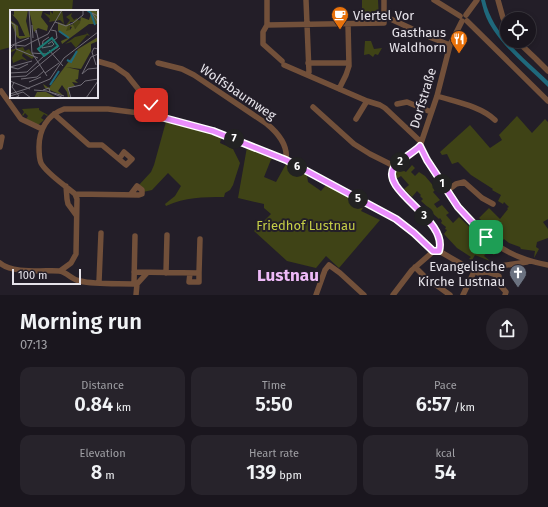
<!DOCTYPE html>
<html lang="en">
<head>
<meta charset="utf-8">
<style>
  :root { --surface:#1a161e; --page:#27232b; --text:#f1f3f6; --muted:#9f9fa4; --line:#38353c }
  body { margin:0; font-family:"Fira Sans",sans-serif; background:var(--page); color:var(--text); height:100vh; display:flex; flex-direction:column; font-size:15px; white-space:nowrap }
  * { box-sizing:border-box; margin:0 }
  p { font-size:13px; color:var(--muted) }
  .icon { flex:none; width:22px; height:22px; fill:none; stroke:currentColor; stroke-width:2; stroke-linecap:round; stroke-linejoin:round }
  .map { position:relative; height:295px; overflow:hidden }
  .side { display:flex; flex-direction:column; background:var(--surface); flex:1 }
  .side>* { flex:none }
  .controls { position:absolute; left:500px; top:12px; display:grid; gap:8px }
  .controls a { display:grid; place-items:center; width:36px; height:36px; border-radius:50%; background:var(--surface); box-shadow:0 2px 6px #0003,0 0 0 1px var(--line); font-size:20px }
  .scale { position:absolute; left:12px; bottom:10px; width:69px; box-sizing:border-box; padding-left:4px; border:2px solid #e6e3ea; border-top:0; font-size:11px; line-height:14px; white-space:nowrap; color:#e6e3ea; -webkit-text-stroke:3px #231e28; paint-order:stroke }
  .pin { position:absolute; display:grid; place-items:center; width:34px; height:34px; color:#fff; margin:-17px; border-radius:8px; box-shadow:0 2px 6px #0006 }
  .km { position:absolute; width:20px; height:20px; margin:-10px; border-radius:50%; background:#222; color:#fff; font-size:11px; line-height:20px; text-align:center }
  .round { display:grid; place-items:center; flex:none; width:42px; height:42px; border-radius:21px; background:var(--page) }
  .overview { display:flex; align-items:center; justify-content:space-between; height:68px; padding:0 20px }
  h1 { font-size:22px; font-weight:600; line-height:30px }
  .figures { display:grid; grid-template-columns:repeat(3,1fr); gap:6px; height:68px; padding:4px 20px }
  .figures div { display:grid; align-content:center; border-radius:10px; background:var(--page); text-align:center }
  .figures b { font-size:20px; font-weight:600 }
  .figures small { font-size:11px; font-weight:400 }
  .figures p { font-size:11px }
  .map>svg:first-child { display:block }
  .green { fill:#3f4316 }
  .water { fill:#1f697c }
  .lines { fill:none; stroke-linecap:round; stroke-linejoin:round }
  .minor { stroke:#72503a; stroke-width:5.5 }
  .route-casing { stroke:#fff; stroke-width:8 }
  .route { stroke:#ea8dfc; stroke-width:5 }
  .labels { text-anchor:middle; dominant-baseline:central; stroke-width:4; stroke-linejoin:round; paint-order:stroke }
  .poi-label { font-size:13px; fill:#e6e3ea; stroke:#231e28; text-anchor:end }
  .street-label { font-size:13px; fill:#e6e3ea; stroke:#231e28 }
  .park-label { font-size:13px; fill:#c5ce46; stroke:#231e28 }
  .district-label { font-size:17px; font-weight:bold; fill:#eebaf8; stroke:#231e28 }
  .inset-river { fill:none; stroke:#1f697c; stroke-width:2 }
  .inset-road { fill:none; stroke:#716d76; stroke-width:1 }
  .view { fill:#1a7b74; fill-opacity:0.15; stroke:#1a7b74; stroke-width:2 }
  .inset-edge { fill:none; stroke:#e6e3ea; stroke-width:2 }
</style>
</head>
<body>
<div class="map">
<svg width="548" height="295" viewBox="0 0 548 295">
  <rect width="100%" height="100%" fill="#231e28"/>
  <path class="green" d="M0 0H73L72 11H11V47L0 50Z
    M362 0H378L379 20H362Z
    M365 41H371L374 49 382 48 378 55 375 54 373 57 369 54 364 55Z
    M39 108V110L48 115 47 116 44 114 41 118 44 120 38 125 26 119 28 116 25 113 23 116 22 115 24 112 22 109Z
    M517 116 532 133 545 119 548 122V219L543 222 548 229V238L537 242 536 247 539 249 534 258 535 251 521 249 520 247 509 243 504 239 502 241 489 228 491 225 486 221 484 223 479 218 489 208 500 219 508 209 507 208 509 207 504 202 503 204 498 201 501 195 492 190 493 189 471 175 458 162 452 164 447 154 442 155 440 152 470 125 490 148 502 140 499 135Z
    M167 118 222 134 220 143 233 149 240 163 233 185 230 190 225 193 224 197C202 197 186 197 166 206L165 204 175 196 181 186 168 173 152 190 143 192 139 185 151 172 154 165Z
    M247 147 272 157 264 177 276 182 286 164 307 175 308 182 321 191 326 185 364 206 361 211 380 220 339 268 326 256 316 268 287 261 254 231 271 214 264 208V204L238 198Z
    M412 165 415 168 411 172 415 176 419 172 425 176 436 189 433 192 440 200 434 204 437 208 442 205 449 213 446 215 453 223 459 217 478 235 475 239 479 242 481 239 496 252 494 255 488 251 484 256 490 261 475 255 472 260 469 259 471 257 457 248 444 234 447 230 445 229 446 227 441 223 442 221 440 218 439 219 430 211 431 210 421 201 423 199 420 196 421 195 417 191 412 197 404 189 409 185 401 176 396 179C393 175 394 171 397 167L406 172Z"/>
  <path class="water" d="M481 0H485C493 35 523 57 548 81V87C528 67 503 48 489 23 485 16 483 8 481 0Z"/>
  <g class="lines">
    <path class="minor" d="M267 0V25L263 32V44L282 61
      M306 0 309 72
      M384 0V16L432 38 450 45
      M434 0 460 16
      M498 0 503 18 507 25
      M466 15 477 0
      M462 21 450 45 437 96 420 146 421 148C425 160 434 171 441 182 469 225 495 256 548 265
      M467 21 548 101
      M267 25 384 23V16
      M517 41 535 58
      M536 59 548 71
      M97 61 114 66 127 75 151 105 153 115
      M158 63 182 69 194 75 267 124C278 133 288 146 286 160
      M308 63H349
      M284 65 367 101 380 105 385 108 421 142
      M339 89 346 75 349 66 348 24
      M1 91 21 119 42 129
      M437 96C456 102 480 106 495 120
      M397 104 407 102 431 112
      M313 107 354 144 370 154 394 166
      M54 114 89 145H102L126 165 132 159 124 152 119 159
      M356 119 367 101
      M420 146C413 153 398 161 394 167 379 191 448 219 439 251
      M0 147 2 137
      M66 186 67 199 68 204 76 215
      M447 191 456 184 464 182 482 198 493 204
      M75 194 139 195 142 194V190L137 186 131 194
      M0 263C12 274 44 270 60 271 68 273 72 280 80 281 97 285 119 283 137 284L147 273
      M415 267 425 277 450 295
      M477 270 478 273 487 272 499 276 498 283 506 292 505 295
      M60 271 71 263 76 254 77 199 75 194C66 186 47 174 41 163 39 158 39 152 39 147 39 130 47 115 64 109H108L155 115 222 134 286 160 390 216 408 227 433 251
      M134 272 199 273 200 239
      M166 273 167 235
      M190 273 189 282H199V273
      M99 282 101 233
      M134 283 135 236
      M136 295 137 284
      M316 295 325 270 329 265 340 273 364 295
      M393 295 412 270 435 250 439 251 465 266 474 270 527 262
      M463 295 473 274"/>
  </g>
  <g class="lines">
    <defs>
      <path id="route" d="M151 105 153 115 213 131 286 160 396 219 414 233 433 251H439C449 219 379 191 394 167 398 161 413 153 420 146L427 160 458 207 486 237"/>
    </defs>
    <use href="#route" class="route-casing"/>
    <use href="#route" class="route"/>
  </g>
  <defs>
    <symbol id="cafe-pin" viewBox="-11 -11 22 30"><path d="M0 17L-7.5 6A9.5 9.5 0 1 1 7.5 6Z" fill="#e8710a" stroke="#231e28"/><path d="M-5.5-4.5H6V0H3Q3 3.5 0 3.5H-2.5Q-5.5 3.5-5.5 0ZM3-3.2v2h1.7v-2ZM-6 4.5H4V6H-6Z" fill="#fff"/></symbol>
    <symbol id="restaurant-pin" viewBox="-11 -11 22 30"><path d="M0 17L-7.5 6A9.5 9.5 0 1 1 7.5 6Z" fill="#e8710a" stroke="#231e28"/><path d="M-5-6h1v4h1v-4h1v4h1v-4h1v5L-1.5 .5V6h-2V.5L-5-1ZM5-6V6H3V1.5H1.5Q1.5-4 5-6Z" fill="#fff"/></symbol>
    <symbol id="church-pin" viewBox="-11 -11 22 30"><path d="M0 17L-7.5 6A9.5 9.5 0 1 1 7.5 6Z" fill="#6b7280" stroke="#231e28"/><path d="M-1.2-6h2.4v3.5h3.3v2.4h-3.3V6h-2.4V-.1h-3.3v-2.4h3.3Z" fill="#fff"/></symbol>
  </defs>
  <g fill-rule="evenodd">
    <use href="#cafe-pin" x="330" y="5" width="20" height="27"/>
    <use href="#restaurant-pin" x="449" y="29" width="20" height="27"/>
    <use href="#church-pin" x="508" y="263" width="20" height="27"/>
  </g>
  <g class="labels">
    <g class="poi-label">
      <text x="353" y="15" text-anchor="start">Viertel Vor</text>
      <text x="446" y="32">Gasthaus<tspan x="446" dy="15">Waldhorn</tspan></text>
      <text x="505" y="266">Evangelische<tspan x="505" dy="15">Kirche Lustnau</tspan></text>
    </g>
    <g class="street-label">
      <text transform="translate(238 92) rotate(34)">Wolfsbaumweg</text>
      <text transform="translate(423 98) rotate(-73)">Dorfstraße</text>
    </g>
    <g class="park-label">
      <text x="306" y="225">Friedhof Lustnau</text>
    </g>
    <g class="district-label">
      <text x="288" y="275">Lustnau</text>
    </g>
  </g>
  <g transform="translate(10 10)">
    <rect width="88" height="88" fill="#231e28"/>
    <path d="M43 0H52L54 14 50 10 39 12 40 9 34 3 40 5V1L43 4ZM62 3 61 6 64 10 67 8 69 11 71 7 70 11 74 12 64 19 63 12H60V21L56 22V15L60 10 56 7ZM76 22 80 26 77 25 66 38 61 32 55 34 65 27 77 24ZM13 37 15 41 19 39 24 47 22 49 13 43 12 46 18 51 12 49 3 53 2 48 7 39 0 43V40Z" fill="#3f4316"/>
    <path d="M4 0H18L16 11 20 27 10 29 7 27 0 10 8 16 9 26H15L8 11 2 4 4 5ZM19 0H33L31 7 38 16 37 21 28 18 24 22ZM75 0H85L88 3V14H79L52 34 51 31 58 28 48 21V12L58 16 56 21 60 20 62 17 59 16 63 14 65 19 70 13 71 7 79 10 81 3ZM88 27V31L81 34V41L71 59 56 57 69 60 68 69 65 70 68 73 62 72 65 76 58 78 60 88H58L57 82 52 75 48 81 54 86 35 78 33 74 39 78 68 39ZM27 82H36L47 88H24Z" fill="#525620"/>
    <path class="inset-river" d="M77 0 81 3 85 15M49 21 59 28M57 50 61 52 67 41M40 75 49 61"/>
    <path class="inset-road" d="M19 0 22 43 37 66M88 6 82 3 88 12M0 12 5 15 6 39M45 12 56 16 63 13 73 5V0M22 15 23 28M0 16V32M26 23V20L30 36M22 32 38 24 52 0M38 34 47 28 46 21 41 20M0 36 19 28M32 38 42 36 44 34 42 32M32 38 33 31 39 27M0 39 4 35 15 36 22 32M6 39 28 48M39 40 53 56M22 43 36 44M36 44 48 37M86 55 82 42 84 38 88 39M0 57 22 51M0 57 8 59 18 54M0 63 17 62 36 44M35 63 49 53M72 64 81 47 88 44M72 64 78 59 88 58M0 67 16 66 50 38M11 69 27 67 34 61M0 71 20 79M75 71 88 69M4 72 2 77 9 86 4 88M19 72 31 67M16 79 40 69 54 48 88 22M24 80 37 81 54 88M33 80 39 78 40 82 54 86M0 84 16 79M0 86 13 82 21 88M61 88 58 78 71 75 75 71M76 88 88 71"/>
    <path class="view" d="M42 28 48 36 34 46 28 39Z"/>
    <rect width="88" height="88" class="inset-edge"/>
  </g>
</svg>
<div class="controls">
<a><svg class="icon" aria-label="locate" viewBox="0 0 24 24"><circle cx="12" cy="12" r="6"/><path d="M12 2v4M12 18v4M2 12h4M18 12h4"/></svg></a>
</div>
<div class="scale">100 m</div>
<div class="pin" style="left:486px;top:237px;background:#1e9e55"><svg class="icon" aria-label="arrive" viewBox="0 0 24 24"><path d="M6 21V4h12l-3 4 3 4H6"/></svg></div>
<div class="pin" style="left:151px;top:105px;background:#d93025"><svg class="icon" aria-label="check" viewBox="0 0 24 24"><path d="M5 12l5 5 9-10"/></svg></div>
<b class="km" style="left:442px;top:184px">1</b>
<b class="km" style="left:400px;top:162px">2</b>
<b class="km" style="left:424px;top:216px">3</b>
<b class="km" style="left:358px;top:199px">5</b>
<b class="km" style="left:297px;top:167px">6</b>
<b class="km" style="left:234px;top:139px">7</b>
</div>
<section class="side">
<div class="overview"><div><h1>Morning run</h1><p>07:13</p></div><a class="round"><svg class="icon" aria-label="share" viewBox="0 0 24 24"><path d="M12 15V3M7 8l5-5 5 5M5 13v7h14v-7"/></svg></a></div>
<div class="figures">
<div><p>Distance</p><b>0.84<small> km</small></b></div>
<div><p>Time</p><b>5:50</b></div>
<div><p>Pace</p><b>6:57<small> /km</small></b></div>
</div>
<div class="figures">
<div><p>Elevation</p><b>8<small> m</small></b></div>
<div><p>Heart rate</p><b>139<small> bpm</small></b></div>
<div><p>kcal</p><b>54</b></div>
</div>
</section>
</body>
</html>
